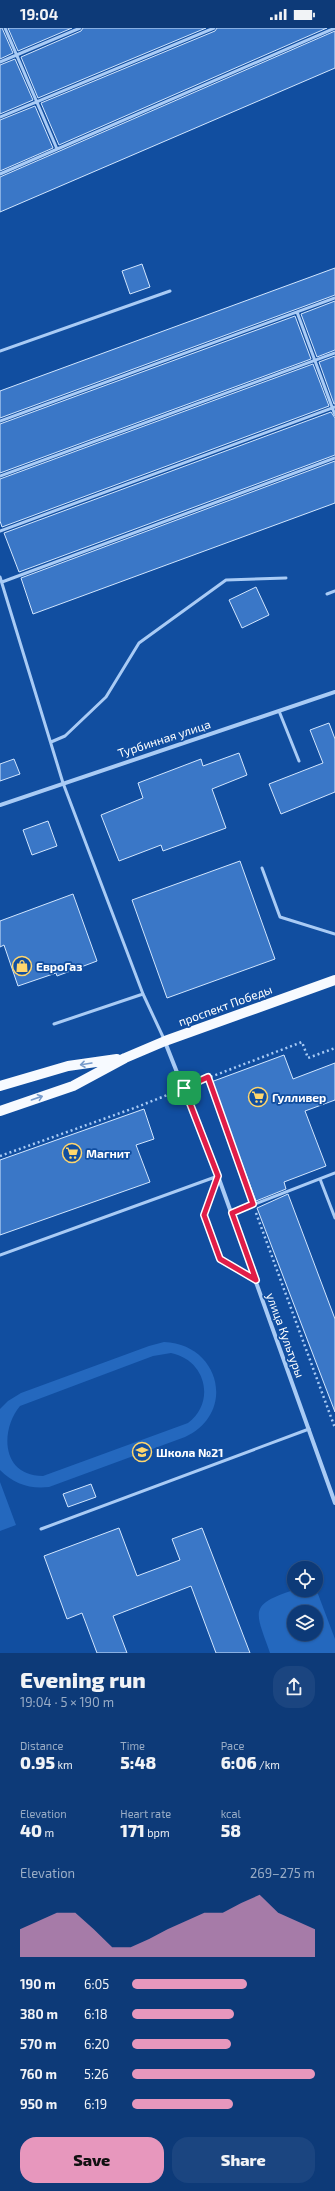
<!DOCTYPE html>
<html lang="en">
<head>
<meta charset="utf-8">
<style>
  :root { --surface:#0d3a78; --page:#1b4580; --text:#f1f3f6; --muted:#9aadc6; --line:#2d548a; --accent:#e797bd }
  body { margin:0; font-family:"Exo 2",sans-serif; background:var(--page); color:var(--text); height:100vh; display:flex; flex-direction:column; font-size:15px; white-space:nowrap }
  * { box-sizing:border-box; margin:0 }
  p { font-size:13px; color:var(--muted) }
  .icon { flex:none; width:22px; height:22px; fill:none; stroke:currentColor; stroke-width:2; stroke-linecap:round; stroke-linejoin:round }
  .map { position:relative; height:1625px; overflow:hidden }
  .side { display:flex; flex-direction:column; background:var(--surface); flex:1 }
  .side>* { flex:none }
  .tools { position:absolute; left:287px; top:1533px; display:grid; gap:8px }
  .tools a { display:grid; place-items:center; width:36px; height:36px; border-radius:50%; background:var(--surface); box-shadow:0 1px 3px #0004,0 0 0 1px var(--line); font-size:20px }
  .pin { position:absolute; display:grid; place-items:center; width:34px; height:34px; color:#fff; margin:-17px; border-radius:8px; box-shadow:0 2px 6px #0006 }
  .round { display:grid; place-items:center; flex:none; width:42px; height:42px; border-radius:16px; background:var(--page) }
  .head { display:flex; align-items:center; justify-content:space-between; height:68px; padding:0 20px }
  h1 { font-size:22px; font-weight:800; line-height:30px }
  .stats { display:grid; grid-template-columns:repeat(3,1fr); gap:6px; height:68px; padding:4px 20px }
  .stats div { display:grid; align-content:center }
  .stats b { font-size:17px; font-weight:800 }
  .stats small { font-size:11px; font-weight:400 }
  .stats p { font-size:11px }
  .chart { height:112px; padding:8px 20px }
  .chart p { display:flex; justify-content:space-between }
  .chart svg { width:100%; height:72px; margin-top:4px; fill:var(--accent); opacity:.7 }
  .action { display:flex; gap:8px; margin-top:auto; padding:8px 20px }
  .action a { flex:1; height:46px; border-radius:16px; background:var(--accent); color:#111; font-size:16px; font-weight:800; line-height:46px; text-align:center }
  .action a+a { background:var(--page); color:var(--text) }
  ul { padding:0 20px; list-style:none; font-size:13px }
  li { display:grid; grid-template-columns:64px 48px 1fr; align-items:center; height:30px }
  li i { height:10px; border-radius:5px; background:var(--accent) }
  .status { display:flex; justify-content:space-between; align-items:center; height:28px; padding:0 20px; background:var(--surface); direction:ltr }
  .status svg { height:11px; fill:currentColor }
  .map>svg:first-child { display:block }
  .green { fill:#2468be; fill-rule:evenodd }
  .building { fill:#3a77c7; stroke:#d2e6fe }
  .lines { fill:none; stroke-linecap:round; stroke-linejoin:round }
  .path { stroke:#a9cbf5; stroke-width:2.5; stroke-dasharray:2 3; stroke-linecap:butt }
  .lane { stroke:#a9cbf5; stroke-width:3 }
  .street { stroke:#a9cbf5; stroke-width:4 }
  .primary { stroke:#f7faff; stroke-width:10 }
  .oneway { stroke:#789bcb }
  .route-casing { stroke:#fff; stroke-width:8 }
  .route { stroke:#e11d48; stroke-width:5 }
  .labels { text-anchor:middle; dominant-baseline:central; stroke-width:3.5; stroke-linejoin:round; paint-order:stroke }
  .street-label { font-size:12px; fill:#fff; stroke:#114ea0 }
  .poi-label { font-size:12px; font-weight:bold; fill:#fff; stroke:#114ea0; text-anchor:start }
</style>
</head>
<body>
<div class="status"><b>19:04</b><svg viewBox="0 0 49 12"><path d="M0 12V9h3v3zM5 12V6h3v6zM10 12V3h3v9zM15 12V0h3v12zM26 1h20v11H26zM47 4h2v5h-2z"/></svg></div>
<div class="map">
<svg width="335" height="1625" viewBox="0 0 335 1625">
  <rect width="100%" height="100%" fill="#114ea0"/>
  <path class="green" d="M164 1314C220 1316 237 1385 185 1409L49 1459C29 1461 14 1456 0 1442V1381L8 1373 21 1365 149 1318ZM171 1325C206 1332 216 1374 188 1395L43 1448C1 1448 0 1402 20 1378L153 1328Z
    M0 1454 16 1497 0 1503Z
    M294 1562H314L318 1566 335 1611V1625H270C256 1584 247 1577 294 1562ZM294 1584H316V1606H294Z"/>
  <path class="building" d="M0 0H2L13 25 0 31Z
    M8 0H72L18 23Z
    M83 0H206L38 70 21 29 81 3Z
    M217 0H327L59 117 41 75 215 3Z
    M335 3V40L0 184V149Z
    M15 31 33 72 0 86V37Z
    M35 78 53 120 0 143V92Z
    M142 236 150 259 130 266 122 243Z
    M335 240V267L0 390V363Z
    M335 273V322L317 329 301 286Z
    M295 288 311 331 0 445V396Z
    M335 328V376H334L319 334Z
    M313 336 329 378 2 499 0 493V451Z
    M331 384 335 390V427L19 544 4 505Z
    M335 433V475L33 586 21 550Z
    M256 559 269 587 242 600 229 572Z
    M329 695 335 711V764L281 786 269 756 323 735 310 702Z
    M239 725 247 747 212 761 226 800 163 823 161 817 119 833 101 787 143 770 138 755 201 731 203 738Z
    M14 731 20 746 0 753V736Z
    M48 793 57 818 32 827 23 802Z
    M240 833 275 931 167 970 132 872Z
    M73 866 97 933 57 948 56 945 18 958 4 917 0 919V893Z
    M284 1027 293 1051 335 1035V1072L305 1083 326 1138 284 1154 286 1161 256 1173 211 1054Z
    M144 1081 154 1111 136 1117 150 1154 0 1207V1132Z
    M288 1166 335 1291V1384L257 1180Z
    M91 1456 96 1469 68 1479 63 1466Z
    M119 1500 137 1548 180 1532 172 1511 202 1500 250 1625H216L191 1558 113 1588 127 1625H97L82 1585 67 1591 44 1528Z"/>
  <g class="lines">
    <path class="path" d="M208 1049 250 1167
      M192 1056 302 1014 308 1030 335 1020
      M0 1128 137 1079 175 1064
      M256 1185 335 1400"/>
    <path class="lane" d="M5 0 57 121
      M0 34 80 0
      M0 89 214 0
      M0 146 335 0
      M297 284 335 387
      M0 323 170 263
      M0 393 335 270
      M0 448 335 325
      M0 503 335 379
      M0 549 63 755 143 966 164 1011
      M2 554 335 430
      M327 566 335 563
      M279 683 299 733
      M51 714 65 708 106 669 139 615 226 552 286 550
      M262 840 280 889 335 906
      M54 996 143 966
      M218 1148 204 1187 220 1231 256 1252
      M320 1151 335 1190
      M232 1185 335 1145
      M0 1227 218 1148
      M41 1501 309 1401"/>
    <path class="street" d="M0 777 335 664
      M165 1014 218 1148 335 1475"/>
    <path class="primary" d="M0 1058 68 1038 117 1031
      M0 1083 73 1058 125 1030 165 1013 335 952"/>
  </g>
  <defs><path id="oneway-shaft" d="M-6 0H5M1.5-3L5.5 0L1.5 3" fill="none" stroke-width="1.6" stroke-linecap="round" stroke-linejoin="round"/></defs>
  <g class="oneway">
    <use href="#oneway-shaft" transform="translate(86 1036) rotate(171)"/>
    <use href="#oneway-shaft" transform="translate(37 1070) rotate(-19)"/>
  </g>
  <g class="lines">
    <defs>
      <path id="route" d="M208 1049 253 1176 232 1185 256 1252 220 1231 204 1187 218 1148 184 1060Z"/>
    </defs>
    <use href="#route" class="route-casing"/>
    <use href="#route" class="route"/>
  </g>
  <defs>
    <symbol id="shop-ring" viewBox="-11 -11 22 22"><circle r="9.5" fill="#114ea0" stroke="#ffd66d" stroke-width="1.5"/><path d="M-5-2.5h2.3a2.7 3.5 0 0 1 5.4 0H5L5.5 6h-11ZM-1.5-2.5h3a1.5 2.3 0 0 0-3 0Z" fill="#ffd66d"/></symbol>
    <symbol id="supermarket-ring" viewBox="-11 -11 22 22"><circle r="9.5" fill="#114ea0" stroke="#ffd66d" stroke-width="1.5"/><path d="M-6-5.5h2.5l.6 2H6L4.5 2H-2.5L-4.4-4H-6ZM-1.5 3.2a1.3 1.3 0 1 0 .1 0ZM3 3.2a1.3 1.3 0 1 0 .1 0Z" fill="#ffd66d"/></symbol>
    <symbol id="school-ring" viewBox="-11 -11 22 22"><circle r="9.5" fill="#114ea0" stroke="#ffd66d" stroke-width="1.5"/><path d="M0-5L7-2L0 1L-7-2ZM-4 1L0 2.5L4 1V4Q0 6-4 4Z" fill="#ffd66d"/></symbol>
  </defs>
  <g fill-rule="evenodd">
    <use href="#shop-ring" x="11" y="927" width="22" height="22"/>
    <use href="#supermarket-ring" x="247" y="1058" width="22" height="22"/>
    <use href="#supermarket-ring" x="61" y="1114" width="22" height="22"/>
    <use href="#school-ring" x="131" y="1413" width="22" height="22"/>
  </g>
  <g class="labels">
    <g class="street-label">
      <text transform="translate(164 710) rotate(-18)">Турбинная улица</text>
      <text transform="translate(225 977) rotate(-20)">проспект Победы</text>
      <text transform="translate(286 1307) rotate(70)">улица Культуры</text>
    </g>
    <g class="poi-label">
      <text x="36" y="938">ЕвроГаз</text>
      <text x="272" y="1069">Гулливер</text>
      <text x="86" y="1125">Магнит</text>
      <text x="156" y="1424">Школа №21</text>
    </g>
  </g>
</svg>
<div class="tools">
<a><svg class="icon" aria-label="locate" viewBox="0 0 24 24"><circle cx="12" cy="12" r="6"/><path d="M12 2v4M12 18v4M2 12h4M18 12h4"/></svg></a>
<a><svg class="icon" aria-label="layers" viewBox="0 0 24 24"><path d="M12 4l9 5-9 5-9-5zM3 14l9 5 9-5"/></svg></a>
</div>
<div class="pin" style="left:184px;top:1060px;background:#1e9e55"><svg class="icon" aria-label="arrive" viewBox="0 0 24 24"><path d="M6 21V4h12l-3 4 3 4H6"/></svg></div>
</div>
<section class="side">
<div class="head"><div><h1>Evening run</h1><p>19:04 · 5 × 190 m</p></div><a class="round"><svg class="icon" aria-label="share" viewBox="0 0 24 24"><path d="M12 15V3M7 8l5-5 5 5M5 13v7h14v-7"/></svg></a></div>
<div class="stats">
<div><p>Distance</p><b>0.95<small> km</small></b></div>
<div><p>Time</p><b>5:48</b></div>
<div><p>Pace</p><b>6:06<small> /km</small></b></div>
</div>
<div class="stats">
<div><p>Elevation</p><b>40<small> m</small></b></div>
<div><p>Heart rate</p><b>171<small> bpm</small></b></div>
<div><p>kcal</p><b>58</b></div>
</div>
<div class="chart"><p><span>Elevation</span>269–275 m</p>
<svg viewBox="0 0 160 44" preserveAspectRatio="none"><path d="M0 44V27L10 22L20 17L30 17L40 27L50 38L60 38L70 33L80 27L90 22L100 17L110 17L120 11L130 6L140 17L150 22L160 27V44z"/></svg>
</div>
<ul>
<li><b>190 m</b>6:05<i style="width:63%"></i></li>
<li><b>380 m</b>6:18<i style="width:56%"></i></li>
<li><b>570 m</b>6:20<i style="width:54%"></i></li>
<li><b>760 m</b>5:26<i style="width:100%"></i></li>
<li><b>950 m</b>6:19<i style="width:55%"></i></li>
</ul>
<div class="action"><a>Save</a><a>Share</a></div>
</section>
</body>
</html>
